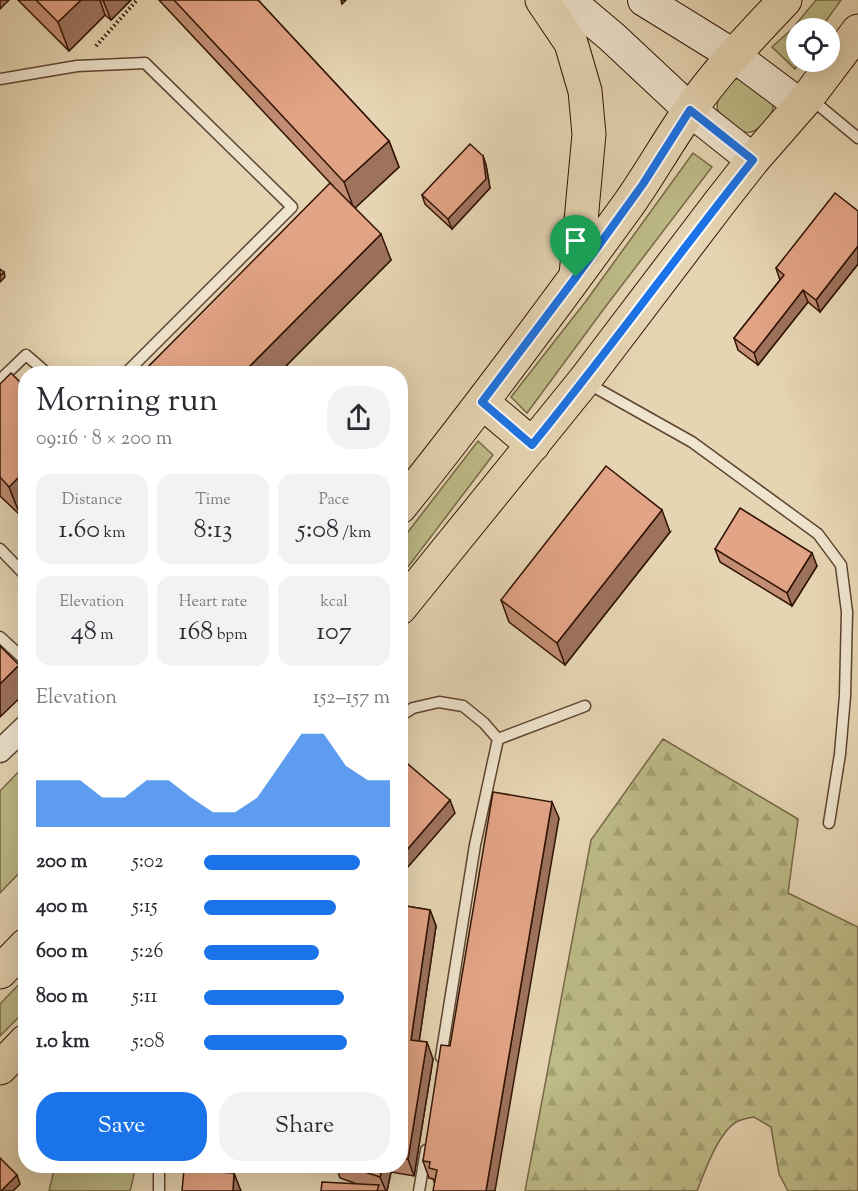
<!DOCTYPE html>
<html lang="en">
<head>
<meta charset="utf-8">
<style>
  :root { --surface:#fff; --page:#f2f2f3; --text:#2b2b33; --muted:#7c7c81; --accent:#1a73e8 }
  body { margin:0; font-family:"Sorts Mill Goudy",serif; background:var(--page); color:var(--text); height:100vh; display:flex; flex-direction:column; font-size:22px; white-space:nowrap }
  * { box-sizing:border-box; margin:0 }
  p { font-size:20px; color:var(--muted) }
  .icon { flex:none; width:33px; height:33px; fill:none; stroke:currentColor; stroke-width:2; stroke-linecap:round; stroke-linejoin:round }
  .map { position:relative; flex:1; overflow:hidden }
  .side { position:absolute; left:18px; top:366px; width:390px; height:807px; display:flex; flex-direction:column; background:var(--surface); border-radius:24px; box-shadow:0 6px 24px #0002 }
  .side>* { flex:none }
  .fabs { position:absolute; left:786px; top:18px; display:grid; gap:12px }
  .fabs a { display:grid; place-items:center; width:54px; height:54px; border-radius:50%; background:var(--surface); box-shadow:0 6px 24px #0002; font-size:30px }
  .pin { position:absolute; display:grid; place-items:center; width:51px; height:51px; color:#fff; margin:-62px -26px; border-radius:50% 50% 50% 0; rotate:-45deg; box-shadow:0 0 6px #0007 }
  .pin .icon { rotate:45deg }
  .round { display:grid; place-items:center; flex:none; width:63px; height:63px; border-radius:24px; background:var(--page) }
  .overview { display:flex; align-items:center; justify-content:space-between; height:102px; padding:0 18px }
  h1 { font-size:33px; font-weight:600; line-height:45px }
  .stats { display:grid; grid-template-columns:repeat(3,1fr); gap:9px; height:102px; padding:6px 18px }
  .stats div { display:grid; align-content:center; border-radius:15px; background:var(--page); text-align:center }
  .stats b { font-size:26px; font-weight:600 }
  .stats small { font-size:16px; font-weight:400 }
  .stats p { font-size:16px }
  .chart { height:168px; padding:12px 18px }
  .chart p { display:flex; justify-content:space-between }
  .chart svg { width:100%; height:108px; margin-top:6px; fill:var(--accent); opacity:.7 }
  .button { display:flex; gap:12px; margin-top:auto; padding:12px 18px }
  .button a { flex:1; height:69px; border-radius:24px; background:var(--accent); color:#fff; font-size:24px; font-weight:600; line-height:69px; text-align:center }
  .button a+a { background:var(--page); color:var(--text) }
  ul { padding:0 18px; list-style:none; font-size:20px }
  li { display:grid; grid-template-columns:96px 72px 1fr; align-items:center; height:45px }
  li i { height:15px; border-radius:8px; background:var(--accent) }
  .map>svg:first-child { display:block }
  .grass { fill:#bdbb87; stroke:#776746; stroke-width:1.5 }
  .forest { fill:url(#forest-firs); stroke:#776746; stroke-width:1.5 }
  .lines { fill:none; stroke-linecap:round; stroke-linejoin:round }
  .lane-casing { stroke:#5e4430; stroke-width:13 }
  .street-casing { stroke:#5e4430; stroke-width:25 }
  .secondary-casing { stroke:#311304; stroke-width:34 }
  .primary-casing { stroke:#311304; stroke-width:35 }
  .path { stroke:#311304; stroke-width:4; stroke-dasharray:1.5 3; stroke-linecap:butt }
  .lane { stroke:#efe4ce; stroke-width:10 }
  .street { stroke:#efe4ce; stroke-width:22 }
  .secondary { stroke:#efe4ce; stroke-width:32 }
  .primary { stroke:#e6d5b3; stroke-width:33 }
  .wall { fill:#c28d73; stroke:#311304; stroke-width:1.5 }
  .shaded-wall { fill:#9e735e; stroke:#311304; stroke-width:1.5 }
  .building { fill:#e2a486; stroke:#311304; stroke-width:1.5 }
  .route-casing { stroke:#fff; stroke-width:12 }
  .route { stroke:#1a73e8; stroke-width:8 }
</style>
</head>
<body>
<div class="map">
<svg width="858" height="1191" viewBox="0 0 858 1191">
  <defs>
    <pattern id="forest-firs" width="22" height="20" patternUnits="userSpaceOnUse" patternTransform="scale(1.5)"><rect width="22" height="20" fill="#bdbb87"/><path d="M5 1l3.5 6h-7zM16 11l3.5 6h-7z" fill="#a3a073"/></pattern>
  </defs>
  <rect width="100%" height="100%" fill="#e6d5b3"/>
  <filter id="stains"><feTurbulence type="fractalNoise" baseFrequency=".00333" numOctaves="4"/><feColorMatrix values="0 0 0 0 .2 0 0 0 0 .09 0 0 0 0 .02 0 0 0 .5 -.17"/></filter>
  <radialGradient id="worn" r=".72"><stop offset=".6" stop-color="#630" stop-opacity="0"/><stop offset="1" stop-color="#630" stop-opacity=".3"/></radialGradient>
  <path class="grass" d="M816 0H841L821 28H796V62H799L795 69 772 47 792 29Z
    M744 77 772 96C774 108 774 112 765 122 752 137 744 134 729 124 718 116 712 105 723 93 731 83 731 79 744 77Z
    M693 153 712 167 603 310 527 413 511 397 586 301Z
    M478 441 493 455 401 576V541Z
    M25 765V867L0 893V791Z
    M25 978V1011L0 1036V1004Z
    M55 1166H136L130 1191H49Z"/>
  <path class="forest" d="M663 739 798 819 788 893 858 927V1191H788L779 1174 771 1127 754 1117C748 1118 741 1119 736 1122 718 1133 705 1171 697 1191H525L591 840Z"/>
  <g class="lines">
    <defs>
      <path id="lane" d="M0 79 77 66 145 63 292 207 125 374
        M811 99 858 138
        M0 380 26 355 48 374
        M587 383 692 442 818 534 841 565 847 612 845 696 840 754 829 823
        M0 549 26 576
        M0 637 26 661
        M400 716 413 708 439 702 463 706 484 723 498 739 475 845 441 1057
        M498 739 585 706
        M159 1166V1191
        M419 1191 426 1150"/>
      <path id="street" d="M0 751 26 726"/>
      <path id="secondary" d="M568 0 612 37 690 110 753 160
        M644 0 733 55 800 105"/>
      <path id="primary" d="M542 0 571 43 585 91 589 134 576 275
        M482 402 533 445
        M400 507C479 409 554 307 628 205 650 174 668 141 690 110 718 70 752 35 785 0
        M400 608 584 381 720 202 753 160 808 97 858 31
        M0 972 26 945
        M0 1068 26 1041"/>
    </defs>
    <use href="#lane" class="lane-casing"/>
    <use href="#street" class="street-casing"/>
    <use href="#secondary" class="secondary-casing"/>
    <use href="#primary" class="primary-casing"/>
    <path class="path" d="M96 46 137 0"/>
    <use href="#lane" class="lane"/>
    <use href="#street" class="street"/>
    <use href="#secondary" class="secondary"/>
    <use href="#primary" class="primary"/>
  </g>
  <path class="wall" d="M18 0H131L111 20 105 15 69 51Z
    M159 0H258L389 141 399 167 355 208 391 260 278 374H141L333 186Z
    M483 156 486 165 490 188 452 229 425 204 422 195Z
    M858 211V264L820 312 808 302 758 365 738 350 734 338 780 280 776 268Z
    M0 384 20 515 0 496Z
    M670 532 565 665 509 622 501 600Z
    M715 549 817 566 792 606 720 562Z
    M559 818 435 1184 433 1179 429 1178 423 1161 450 1046Z
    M400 905 430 910 436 926 419 1041 433 1059 414 1176 391 1172 387 1191H321L357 1184 340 1178 336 1166H400Z"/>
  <path class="shaded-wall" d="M0 0H9L0 9Z
    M81 0H100L105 15 69 51 58 22Z
    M103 0H131L111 20Z
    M341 0H346L342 4Z
    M389 141 399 167 354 209 344 182Z
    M483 156 486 165 490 188 452 229 448 219Z
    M381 234 391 260 278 374H242Z
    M858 246V264L820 312 816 300Z
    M4 272 5 277 0 282V276Z
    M803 290 808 302 758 365 754 353Z
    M26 470V510L20 515 9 487Z
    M662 510 670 532 565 665 557 643Z
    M812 553 817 566 792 606 787 593Z
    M19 665 26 683V692L0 717V684Z
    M450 800 455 813 400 876V858Z
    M552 802 559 818 495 1191H486Z
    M430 910 436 926 417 1056 411 1040Z
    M427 1042 433 1059 414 1176 408 1159Z
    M383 1166H388L391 1172 387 1191H386L380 1177Z
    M234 1173 241 1191H233Z
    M17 1175 20 1184 13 1191H1Z"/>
  <path class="building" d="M36 0H81L58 22Z
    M174 0H258L389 141 344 182Z
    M470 144 483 156 486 179 448 219 422 195Z
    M330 183 381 234 242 374H141Z
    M835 193 858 211V246L816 300 803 290 754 353 734 338 784 275 776 268Z
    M0 269 4 272 0 276Z
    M11 373 26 388V470L9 487 0 477V384Z
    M606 466 662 510 557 643 501 600Z
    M740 508 812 553 787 593 715 549Z
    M0 646 19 665 0 684Z
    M402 759 450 800 400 858V760Z
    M493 792 552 802 486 1191H433L437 1170 429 1168 430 1162 423 1161 441 1045 450 1046Z
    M400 905 430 910 411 1040 427 1042 408 1159 400 1158Z
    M0 1158 17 1175 1 1191H0Z
    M346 1166H383L380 1177Z
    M184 1170 234 1173 233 1191H182Z
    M322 1182 379 1185 377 1191H321Z"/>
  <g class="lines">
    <defs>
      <path id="route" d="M690 110 753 160C678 254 608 352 532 445L482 402 576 277 643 184Z"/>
    </defs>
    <use href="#route" class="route-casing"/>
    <use href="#route" class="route"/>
  </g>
  <rect width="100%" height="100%" filter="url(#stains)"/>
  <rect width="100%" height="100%" fill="url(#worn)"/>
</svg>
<div class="fabs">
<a><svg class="icon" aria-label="locate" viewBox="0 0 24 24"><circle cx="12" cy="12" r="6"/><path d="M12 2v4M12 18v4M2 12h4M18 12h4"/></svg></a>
</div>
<div class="pin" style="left:576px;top:277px;background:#1e9e55"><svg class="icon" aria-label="arrive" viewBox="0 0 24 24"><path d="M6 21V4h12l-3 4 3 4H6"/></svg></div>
<section class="side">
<div class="overview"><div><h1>Morning run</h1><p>09:16 · 8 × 200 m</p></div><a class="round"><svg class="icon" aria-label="share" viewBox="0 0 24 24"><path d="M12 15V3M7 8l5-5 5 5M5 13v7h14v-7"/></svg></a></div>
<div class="stats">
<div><p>Distance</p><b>1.60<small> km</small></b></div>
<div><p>Time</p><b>8:13</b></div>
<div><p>Pace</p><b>5:08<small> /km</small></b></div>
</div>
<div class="stats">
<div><p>Elevation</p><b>48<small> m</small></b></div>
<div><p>Heart rate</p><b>168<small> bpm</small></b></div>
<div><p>kcal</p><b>107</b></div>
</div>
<div class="chart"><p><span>Elevation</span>152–157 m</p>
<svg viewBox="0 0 160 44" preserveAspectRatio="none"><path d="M0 44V25L10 25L20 25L30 32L40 32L50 25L60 25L70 32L80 38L90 38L100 32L110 19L120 6L130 6L140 19L150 25L160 25V44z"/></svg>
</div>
<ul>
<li><b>200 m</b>5:02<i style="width:84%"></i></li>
<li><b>400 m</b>5:15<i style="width:71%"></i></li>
<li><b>600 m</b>5:26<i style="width:62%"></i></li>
<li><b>800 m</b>5:11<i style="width:75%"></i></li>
<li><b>1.0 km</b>5:08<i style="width:77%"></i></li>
</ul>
<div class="button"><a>Save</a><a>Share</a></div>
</section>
</div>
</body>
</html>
